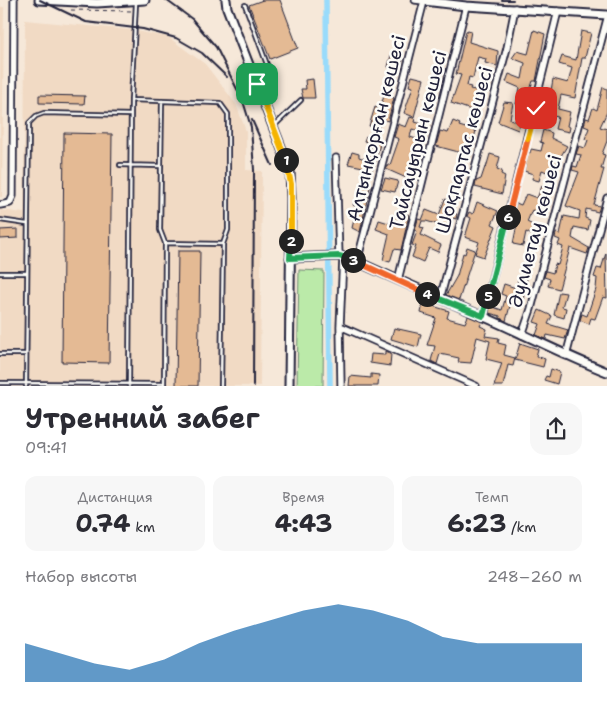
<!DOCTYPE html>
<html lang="ru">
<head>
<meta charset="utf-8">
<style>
  :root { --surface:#fff; --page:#f7f7f7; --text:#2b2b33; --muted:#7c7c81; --accent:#1f6fb2 }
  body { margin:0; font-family:"Shantell Sans",sans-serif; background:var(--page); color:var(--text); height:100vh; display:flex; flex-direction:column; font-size:19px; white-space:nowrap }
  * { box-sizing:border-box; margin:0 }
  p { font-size:16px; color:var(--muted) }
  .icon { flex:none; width:28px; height:28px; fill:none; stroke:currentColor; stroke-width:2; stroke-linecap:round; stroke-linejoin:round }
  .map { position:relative; height:386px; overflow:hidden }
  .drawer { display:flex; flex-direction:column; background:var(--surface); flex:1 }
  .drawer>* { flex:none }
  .pin { position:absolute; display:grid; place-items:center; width:42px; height:42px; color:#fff; margin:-21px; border-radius:10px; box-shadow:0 2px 8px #0006 }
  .km { position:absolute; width:25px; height:25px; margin:-12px; border-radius:50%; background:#222; color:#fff; font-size:14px; line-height:25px; text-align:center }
  .round { display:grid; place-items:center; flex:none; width:52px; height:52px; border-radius:15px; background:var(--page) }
  .overview { display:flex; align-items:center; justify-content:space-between; height:85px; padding:0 25px }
  h1 { font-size:28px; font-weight:700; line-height:38px }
  .figures { display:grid; grid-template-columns:repeat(3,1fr); gap:8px; height:85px; padding:5px 25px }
  .figures div { display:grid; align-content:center; border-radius:12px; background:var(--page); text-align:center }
  .figures b { font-size:25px; font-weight:700 }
  .figures small { font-size:14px; font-weight:400 }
  .figures p { font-size:14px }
  .chart { height:140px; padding:10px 25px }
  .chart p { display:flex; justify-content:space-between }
  .chart svg { width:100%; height:90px; margin-top:5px; fill:var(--accent); opacity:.7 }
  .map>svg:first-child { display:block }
  .built { fill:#f1dac4 }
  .green { fill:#bbeaa9; stroke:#6e8672 }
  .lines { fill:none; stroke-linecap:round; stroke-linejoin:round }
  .canal { stroke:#99dbfb; stroke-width:5.5 }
  .building { fill:#e4ba94; stroke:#22223b }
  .service-casing { stroke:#22223b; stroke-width:6 }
  .minor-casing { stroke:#22223b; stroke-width:9 }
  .tertiary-casing { stroke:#22223b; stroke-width:11 }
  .path { stroke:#22223b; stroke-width:1; stroke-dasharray:4 4; stroke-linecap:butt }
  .service { stroke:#fdfcf7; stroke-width:2.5 }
  .minor { stroke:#fdfcf7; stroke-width:5.5 }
  .tertiary { stroke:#fdfcf7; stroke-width:7 }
  .rail { stroke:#22223b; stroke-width:2 }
  .split-1-casing { stroke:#fff; stroke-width:10 }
  .split-2-casing { stroke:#fff; stroke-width:10 }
  .split-3-casing { stroke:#fff; stroke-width:10 }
  .split-4-casing { stroke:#fff; stroke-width:10 }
  .split-5-casing { stroke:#fff; stroke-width:10 }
  .split-6-casing { stroke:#fff; stroke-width:10 }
  .split-7-casing { stroke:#fff; stroke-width:10 }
  .split-8-casing { stroke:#fff; stroke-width:10 }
  .split-1 { stroke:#f5b400; stroke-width:6 }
  .split-2 { stroke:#f5b400; stroke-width:6 }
  .split-3 { stroke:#22a559; stroke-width:6 }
  .split-4 { stroke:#f0652b; stroke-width:6 }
  .split-5 { stroke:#22a559; stroke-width:6 }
  .split-6 { stroke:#22a559; stroke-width:6 }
  .split-7 { stroke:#f0652b; stroke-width:6 }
  .split-8 { stroke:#f5b400; stroke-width:6 }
  .labels { text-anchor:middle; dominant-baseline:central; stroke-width:5; stroke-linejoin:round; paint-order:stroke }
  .street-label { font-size:19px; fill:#22223b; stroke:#fdfcf7 }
</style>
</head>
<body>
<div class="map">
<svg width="607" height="386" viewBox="0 0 607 386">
  <rect width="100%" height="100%" fill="#f6e8d9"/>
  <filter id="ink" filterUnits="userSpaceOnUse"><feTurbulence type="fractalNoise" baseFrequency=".02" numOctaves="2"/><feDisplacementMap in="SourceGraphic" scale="10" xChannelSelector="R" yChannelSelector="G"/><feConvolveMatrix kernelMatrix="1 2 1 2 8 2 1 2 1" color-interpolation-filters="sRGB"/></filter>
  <g filter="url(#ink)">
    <path class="built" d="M0 7H4L2 197H0Z
      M25 20 131 30 168 37 205 64 236 104 246 131V170L262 171 260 386H0V210L24 213Z"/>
    <path class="green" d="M299 270 324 271 323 386H297Z"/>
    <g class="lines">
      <path class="canal" d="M326 0 330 386"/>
    </g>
    <path class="building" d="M263 0H280L298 48 270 59 249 5Z
      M468 30 471 31 469 42 498 51 497 66 485 63 486 59 478 57 473 78 469 77 467 86 471 87 470 89 485 92 481 104 474 101 471 110 451 103 461 75 456 74 466 31Z
      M534 30 545 34 536 81H533L526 102 531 103 529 108 516 104 520 88 506 82 509 74 522 79 525 63 512 58 517 51 528 54Z
      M581 31 591 33 585 58H582L575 98 561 95 558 109 570 112 567 126 570 127 569 132 555 129 558 117 543 114 545 105 552 106 553 97H550L553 79 568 83 572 68 559 64 562 56 576 60Z
      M391 55 403 58 400 72 388 67Z
      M412 76 424 79 414 117 404 113 413 87 409 86Z
      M313 79 315 98H303L301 89H306L305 80Z
      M603 87 607 89V112L600 127 607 129V141L602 154 605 155 601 169H604L594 205 600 206 598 212 586 209 585 218 590 220 588 230 574 227 572 238 589 248 587 254 570 248 559 289 548 286 550 279 544 277 546 271 553 273 555 264 558 265 563 247 558 245 560 240 555 238 556 233 560 234 564 216 579 219 580 211 566 206 579 172 572 170 573 166 577 167 581 155 576 154 579 146 585 148 588 140 585 139 589 128 584 126 586 118 589 119 593 108 597 110Z
      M385 94 394 98 388 121 382 119 378 129 369 126 375 107 379 109Z
      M39 95 85 96 84 104 39 103Z
      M504 102 513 103 510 119 520 123 518 130 498 122Z
      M410 117 416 119 415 122 429 126 426 133 412 129 410 137 423 141 407 175 414 177 413 181 386 169 388 165H390L399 139 394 137 398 124 406 127Z
      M453 121 460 124 459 126 476 131 473 141 470 140 466 154 436 146 440 131 448 133Z
      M543 130 552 133 551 138 567 146 556 164 558 165 554 175 542 170 539 181 532 179 533 174 524 171 528 152 530 153 531 149 541 151 543 143 540 142Z
      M64 133 112 134 109 363 62 362Z
      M366 136 381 141 373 169 348 164 352 152 359 154V157L368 160 372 144 364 141Z
      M490 154 500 157 497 169 502 171 501 174 505 176 502 194 475 187 476 181 481 179 485 167 486 168Z
      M385 178 398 181 395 192 381 189Z
      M364 185 370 187 360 232 352 228 357 207 353 205Z
      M542 186 552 190 546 204 549 205 546 215 532 210 527 222 542 230 539 238 526 232 523 246 513 244 517 224H515L518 215 513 213 516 203 521 205 526 194 537 198Z
      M445 199 455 203 452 212 457 214 456 219 453 218 450 228 426 221H422L420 227 424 228 421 235 441 245 438 252 429 248 423 262 412 257 416 246 412 245 417 231 415 230 418 219 422 220 426 210 439 215Z
      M477 202 498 211 492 224 496 226 484 257 475 254 479 242 465 237 471 218 467 216 469 212 473 214Z
      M397 210 409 215 401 250 394 249 390 262 383 260 389 234 376 229 379 220 392 224Z
      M18 229V238L0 239V230Z
      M467 247 475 250 459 300 446 295 457 276 463 253 465 254Z
      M178 251H200L198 386H176Z
      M606 253 607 298 603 297 595 319 591 318 589 324 580 320 582 314 587 316 596 289 597 278 594 277 597 268 601 269Z
      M519 276 527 278 523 300 512 298 506 321 500 318V316L489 313 490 306 502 310 506 296 501 294 504 284 516 288Z
      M559 292 566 293 562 307 566 308 564 318 554 315Z
      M423 303 449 311 447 318 465 323 468 316 482 322 480 326 487 329 485 336 499 338 498 343 506 345 504 355 515 358 513 366 508 365 503 386H494L502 363 486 359 490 341 477 337 471 363 458 362 459 358 440 354 437 364 431 361 435 346 427 345 436 318 421 313Z
      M539 310 552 316 548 324 568 330 565 339 547 335 546 339 536 335 540 324 534 322Z
      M394 328 421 334 418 347 391 339Z
      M520 343 538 349 536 356 545 359 543 367 515 360Z
      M385 351 391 354 390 366 370 363 371 354 385 355Z
      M551 369 560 372 557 384 544 380 546 376 549 377Z
      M371 374 379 375 378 386H349L350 376 371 378Z"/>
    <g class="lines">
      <defs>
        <path id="service" d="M245 5 272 78 257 84
          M131 100 220 103 228 114V230L223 244 221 386
          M162 101 160 230 165 243 164 386
          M274 126 301 100
          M120 165 161 166
          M0 220 27 224
          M165 243 223 244
          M0 273H26
          M0 354H26
          M0 383 164 384
          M26 386 29 123 36 116 44 113 131 115
          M129 386 131 100 136 3"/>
        <path id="minor" d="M336 158 339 256
          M0 205 10 203 13 196 14 0
          M357 262 424 1 415 0
          M398 280 466 6
          M440 299 507 48 515 8
          M483 316 558 11
          M340 326 476 386
          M522 335 531 309 607 19
          M566 356 607 198
          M341 386 340 326 343 257"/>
        <path id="tertiary" d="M39 0 97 3 145 0
          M226 0 227 8 290 170 291 198 289 386
          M424 1 466 6 607 15
          M290 258 339 256 349 258C393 278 437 297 482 316 524 334 564 355 607 372"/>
      </defs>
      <use href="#service" class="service-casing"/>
      <use href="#minor" class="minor-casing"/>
      <use href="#tertiary" class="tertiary-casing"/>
      <path class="path" d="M71 10 132 11"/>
      <use href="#service" class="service"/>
      <use href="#minor" class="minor"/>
      <use href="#tertiary" class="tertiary"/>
      <path class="rail" d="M40 0 86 22 143 29 176 38 202 53 227 77
        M166 0 192 19 216 47 243 101 251 127 254 170 253 386
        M502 0H513
        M252 120 272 165"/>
    </g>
  </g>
  <g class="lines" filter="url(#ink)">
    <defs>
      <path id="split-1" d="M257 84 286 160"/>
      <path id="split-2" d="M286 160 291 184V241"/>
      <path id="split-3" d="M291 241 290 258 339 256 353 260"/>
      <path id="split-4" d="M353 260 427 294"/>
      <path id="split-5" d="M427 294 483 316 488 296"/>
      <path id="split-6" d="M488 296 508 217"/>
      <path id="split-7" d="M508 217 528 138"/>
      <path id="split-8" d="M528 138 536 108"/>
    </defs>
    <use href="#split-1" class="split-1-casing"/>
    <use href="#split-2" class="split-2-casing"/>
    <use href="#split-3" class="split-3-casing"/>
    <use href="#split-4" class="split-4-casing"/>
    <use href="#split-5" class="split-5-casing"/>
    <use href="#split-6" class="split-6-casing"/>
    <use href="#split-7" class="split-7-casing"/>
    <use href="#split-8" class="split-8-casing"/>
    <use href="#split-1" class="split-1"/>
    <use href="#split-2" class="split-2"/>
    <use href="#split-3" class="split-3"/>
    <use href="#split-4" class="split-4"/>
    <use href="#split-5" class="split-5"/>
    <use href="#split-6" class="split-6"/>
    <use href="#split-7" class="split-7"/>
    <use href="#split-8" class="split-8"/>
  </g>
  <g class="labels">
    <g class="street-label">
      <text transform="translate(376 128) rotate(-76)">Алтынқорған көшесі</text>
      <text transform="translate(418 140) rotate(-76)">Тайсауырын көшесі</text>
      <text transform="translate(464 150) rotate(-75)">Шоқпартас көшесі</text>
      <text transform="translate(535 231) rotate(-75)">Әулиетау көшесі</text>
    </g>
  </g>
</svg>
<div class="pin" style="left:257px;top:84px;background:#1e9e55"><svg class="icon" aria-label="arrive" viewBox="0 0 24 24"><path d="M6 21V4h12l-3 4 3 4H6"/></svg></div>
<div class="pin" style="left:536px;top:108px;background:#d93025"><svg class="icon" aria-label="check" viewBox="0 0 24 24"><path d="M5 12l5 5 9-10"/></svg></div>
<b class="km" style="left:286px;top:160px">1</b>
<b class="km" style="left:291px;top:241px">2</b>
<b class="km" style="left:353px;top:260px">3</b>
<b class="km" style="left:427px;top:294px">4</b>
<b class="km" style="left:488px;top:296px">5</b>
<b class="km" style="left:508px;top:217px">6</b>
</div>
<section class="drawer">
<div class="overview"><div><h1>Утренний забег</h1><p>09:41</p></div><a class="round"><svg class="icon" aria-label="share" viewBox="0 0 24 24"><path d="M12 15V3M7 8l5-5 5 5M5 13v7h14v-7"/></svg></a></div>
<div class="figures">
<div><p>Дистанция</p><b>0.74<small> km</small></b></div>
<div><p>Время</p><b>4:43</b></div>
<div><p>Темп</p><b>6:23<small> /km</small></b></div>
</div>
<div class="chart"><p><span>Набор высоты</span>248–260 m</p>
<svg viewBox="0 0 160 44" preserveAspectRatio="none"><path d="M0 44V25L10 30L20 35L30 38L40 33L50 25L60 19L70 14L80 9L90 6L100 9L110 14L120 22L130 25L140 25L150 25L160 25V44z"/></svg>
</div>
</section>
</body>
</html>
